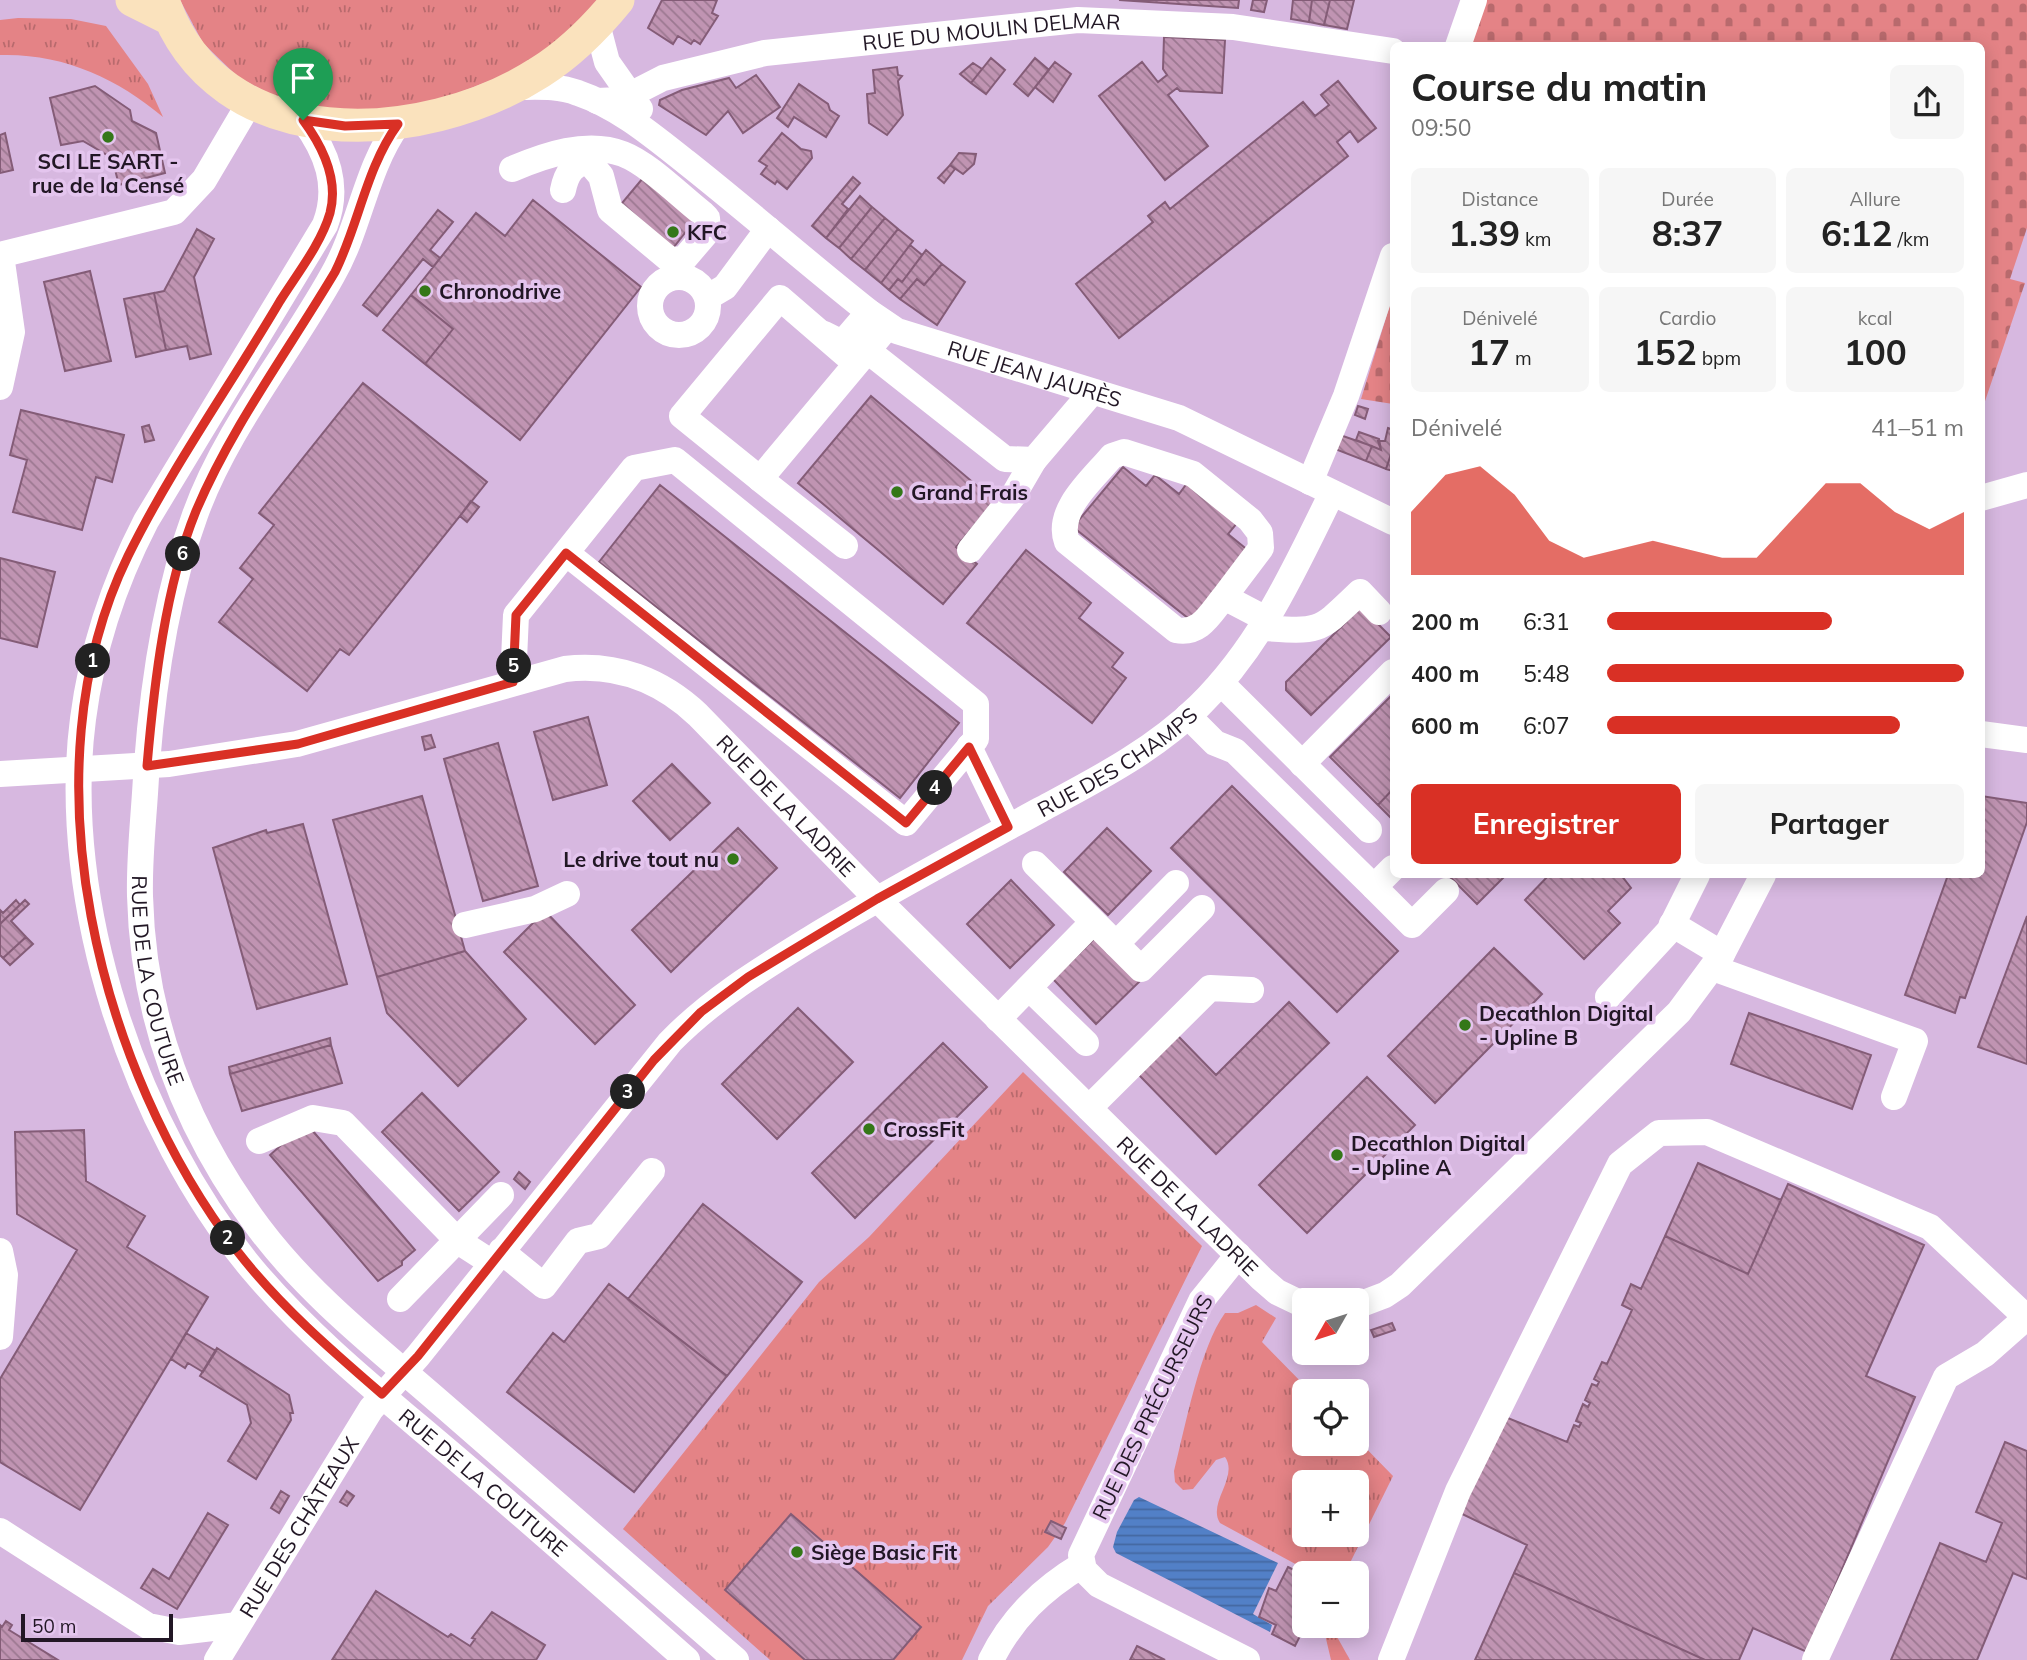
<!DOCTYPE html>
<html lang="fr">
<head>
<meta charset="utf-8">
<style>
  :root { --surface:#fff; --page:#f6f6f6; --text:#222; --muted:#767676; --accent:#d93025 }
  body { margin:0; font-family:Mulish,sans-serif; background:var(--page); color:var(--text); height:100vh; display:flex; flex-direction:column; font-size:26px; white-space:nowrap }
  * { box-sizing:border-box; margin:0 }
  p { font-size:23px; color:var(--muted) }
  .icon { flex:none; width:38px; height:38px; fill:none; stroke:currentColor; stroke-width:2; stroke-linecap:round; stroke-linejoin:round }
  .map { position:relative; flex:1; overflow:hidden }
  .sheet { position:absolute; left:1390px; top:42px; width:595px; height:836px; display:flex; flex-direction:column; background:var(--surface); border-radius:10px; box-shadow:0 4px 18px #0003 }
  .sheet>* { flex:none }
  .needle { width:46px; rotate:231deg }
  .buttons { position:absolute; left:1292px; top:1288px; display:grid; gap:14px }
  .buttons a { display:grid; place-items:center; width:77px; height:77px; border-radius:10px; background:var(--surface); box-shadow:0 4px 18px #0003; font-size:35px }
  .scale { position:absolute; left:21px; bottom:18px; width:152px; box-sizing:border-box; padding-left:7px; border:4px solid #221725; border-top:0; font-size:19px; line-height:24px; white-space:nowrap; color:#221725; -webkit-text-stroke:5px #e4c5ee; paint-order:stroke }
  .pin { position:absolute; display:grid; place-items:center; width:60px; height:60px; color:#fff; margin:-72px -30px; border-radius:50% 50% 50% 0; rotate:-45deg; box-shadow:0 0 7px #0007 }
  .pin .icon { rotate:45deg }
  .km { position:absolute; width:35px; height:35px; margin:-18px; border-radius:50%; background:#222; color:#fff; font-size:19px; line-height:35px; text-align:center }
  .round { display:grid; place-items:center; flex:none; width:74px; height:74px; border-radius:10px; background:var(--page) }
  .overview { display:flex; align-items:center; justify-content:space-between; height:119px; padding:0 21px }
  h1 { font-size:38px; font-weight:700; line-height:52px }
  .figures { display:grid; grid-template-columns:repeat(3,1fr); gap:10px; height:119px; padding:7px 21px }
  .figures div { display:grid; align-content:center; border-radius:10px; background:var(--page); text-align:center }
  .figures b { font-size:35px; font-weight:700 }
  .figures small { font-size:19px; font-weight:400 }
  .figures p { font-size:19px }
  .chart { height:196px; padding:14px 21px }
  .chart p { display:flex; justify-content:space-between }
  .chart svg { width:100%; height:126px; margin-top:7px; fill:var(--accent); opacity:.7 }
  .button { display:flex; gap:14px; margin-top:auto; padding:14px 21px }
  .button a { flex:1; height:80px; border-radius:10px; background:var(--accent); color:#fff; font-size:28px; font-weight:700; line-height:80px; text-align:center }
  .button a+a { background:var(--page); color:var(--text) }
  ul { padding:0 21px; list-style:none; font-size:23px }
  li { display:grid; grid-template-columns:112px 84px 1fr; align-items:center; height:52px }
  li i { height:18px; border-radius:9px; background:var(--accent) }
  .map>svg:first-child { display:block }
  .grass { fill:url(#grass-tufts); fill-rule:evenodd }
  .cemetery { fill:url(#cemetery-stones) }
  .water { fill:url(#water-rules) }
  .building { fill:url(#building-back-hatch); stroke:#845c77; stroke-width:2 }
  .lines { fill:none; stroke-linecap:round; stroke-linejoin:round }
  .minor { stroke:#fff; stroke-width:26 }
  .major { stroke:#fae2bd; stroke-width:33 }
  .route-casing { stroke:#fff; stroke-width:14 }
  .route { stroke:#d93025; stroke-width:9 }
  .poi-dot { fill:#347718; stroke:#e4c5ee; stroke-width:2.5 }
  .labels { text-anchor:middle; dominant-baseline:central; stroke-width:7; stroke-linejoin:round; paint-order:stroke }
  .street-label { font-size:21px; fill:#221725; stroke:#e4c5ee }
  .poi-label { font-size:21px; font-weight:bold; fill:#221725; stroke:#e4c5ee; text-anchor:start }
</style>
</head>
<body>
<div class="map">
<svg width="2027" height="1660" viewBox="0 0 2027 1660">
  <defs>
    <pattern id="grass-tufts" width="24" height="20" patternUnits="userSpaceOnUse" patternTransform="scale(1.75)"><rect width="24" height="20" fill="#e48386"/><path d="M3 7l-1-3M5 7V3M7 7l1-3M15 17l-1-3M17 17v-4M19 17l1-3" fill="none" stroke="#b86a6d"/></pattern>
    <pattern id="cemetery-stones" width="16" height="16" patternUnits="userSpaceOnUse" patternTransform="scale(1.75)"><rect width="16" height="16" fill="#e48386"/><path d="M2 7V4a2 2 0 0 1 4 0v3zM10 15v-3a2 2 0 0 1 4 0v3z" fill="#b86a6d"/></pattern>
    <pattern id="water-rules" width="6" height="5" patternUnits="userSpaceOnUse" patternTransform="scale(1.75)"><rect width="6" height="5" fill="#5280c7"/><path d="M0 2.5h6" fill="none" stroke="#4468a1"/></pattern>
    <pattern id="building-back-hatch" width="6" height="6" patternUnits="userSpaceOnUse" patternTransform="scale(1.75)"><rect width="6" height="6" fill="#c094b2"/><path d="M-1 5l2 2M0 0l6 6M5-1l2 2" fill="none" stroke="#9c7891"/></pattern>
  </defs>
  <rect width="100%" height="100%" fill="#d7b8e0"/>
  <path class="grass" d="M180 0H601L577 26 518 70 427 105 341 112 279 99 238 77 203 43Z
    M18 18 71 19 106 26 148 84 163 117C117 78 62 53 0 55V20Z
    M1023 1072 1202 1246 1065 1523 1048 1547 988 1606 962 1660H770L623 1529 819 1282 869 1237Z
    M1256 1305 1276 1318 1262 1342 1310 1391H1304V1444H1356V1438L1393 1476 1345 1573H1312L1220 1523C1207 1503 1239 1477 1225 1457L1216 1460 1193 1489 1183 1490 1175 1482 1174 1471C1185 1428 1200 1347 1225 1313H1238ZM1356 1482V1535H1304V1482Z
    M1323 1626H1331L1350 1660H1331Z"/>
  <path class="cemetery" d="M1485 0H2027V228L2010 279 2025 283 1981 413V46H1469Z
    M1393 295V404L1361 399Z"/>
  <path class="water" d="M1139 1497 1278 1563 1253 1614 1272 1625 1270 1632 1116 1553 1113 1547 1117 1532 1134 1500Z"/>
  <path class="building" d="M662 0H717L712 13 718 16 700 44 694 40 691 44 678 36 673 44 648 28Z
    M1119 0H1239L1238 8Z
    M1253 0H1267L1264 12 1251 10Z
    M1293 0H1312L1309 22 1291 19Z
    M1312 0H1330L1324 25 1309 22Z
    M1330 0H1354L1347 29 1324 25Z
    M1164 37 1225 40 1222 93 1180 91 1177 88 1168 95 1208 146 1165 180 1099 96 1142 62 1158 82 1167 75 1163 69Z
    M991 58 1005 70 986 94 971 83Z
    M1035 58 1049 70 1028 96 1014 84Z
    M1055 62 1071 74 1053 102 1035 87Z
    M973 63 982 69 971 83 960 74Z
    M897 67 898 75 902 76 898 81 903 115 887 135 869 123 867 94 875 93 873 70Z
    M756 75 780 107 743 133 728 111 706 135 659 105 660 100 682 90 729 78 736 88Z
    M1338 81 1376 128 1358 142 1350 131 1337 142 1348 156 1119 338 1076 284 1153 222 1148 216 1165 202 1170 209 1303 102 1315 116 1329 105 1321 95Z
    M799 84 828 104 830 110 839 116 826 137 794 117 788 127 777 118Z
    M95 86 130 110 132 121 156 133 165 173 119 185 112 158 83 141 61 145 50 98Z
    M5 133 13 170 0 173V135Z
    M782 133 801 149 811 151 812 158 787 189 777 181 775 184 761 174 767 166 759 161Z
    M959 153 976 154 974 164 963 174 950 165Z
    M950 165 955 169 944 183 938 178Z
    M853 177 860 183 842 204 848 209 826 238 812 226Z
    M643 178 695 220 670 252 617 209Z
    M860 196 872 207 839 248 826 238Z
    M533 200 641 287 520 440 425 364 453 329 411 295 476 213 505 236Z
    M872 207 885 218 851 259 839 248Z
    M438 210 453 222 430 250 440 258 433 267 423 259 377 316 363 305Z
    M885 218 898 229 865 270 851 259Z
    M197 229 214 239 194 277 211 354 190 359 187 346 166 350 154 293 164 291Z
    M898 229 913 241 881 283 865 270Z
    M910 245 922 255 902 282 898 279 889 290 881 283Z
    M926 250 942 264 924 285 917 279 900 299 889 290 898 279 902 282Z
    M942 264 965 282 937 325 900 299 917 279 924 285Z
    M90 271 111 361 65 371 44 282Z
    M154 293 166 350 136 357 124 299Z
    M411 295 453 329 425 364 383 330Z
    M363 383 487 482 349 655 340 649 307 691 219 622 253 579 240 568 274 525 259 513Z
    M871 396 995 501 956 547 977 564 943 604 798 483Z
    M1358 406 1368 409 1365 419 1355 415Z
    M21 410 124 435 112 482 96 477 82 530 13 512 27 460 10 455Z
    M149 425 154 440 145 442 142 427Z
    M1388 428 1393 430V448L1386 469 1366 461 1372 446 1381 450 1378 441H1385Z
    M1359 432 1379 439 1381 450 1356 440Z
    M1340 435 1372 446 1366 461 1335 449Z
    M1393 448V471L1386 469Z
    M1123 467 1146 486 1155 475 1179 494 1188 482 1238 522 1228 534 1250 552 1193 622 1073 527Z
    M660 485 959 723 900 798 599 562Z
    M471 501 479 507 467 522 460 516Z
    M1026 550 1091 603 1079 618 1123 653 1112 667 1126 678 1092 723 967 623Z
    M0 558 55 572 37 647 0 638Z
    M1361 607 1391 637 1311 715 1286 690V682Z
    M1393 694V789L1378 805 1330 757Z
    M588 717 607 785 553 800 534 732Z
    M431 735 435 747 425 750 422 737Z
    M498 743 538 886 483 901 444 759Z
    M672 764 710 803 670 840 633 801Z
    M1232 786 1398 951 1337 1012 1171 848Z
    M1393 789V820L1378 805Z
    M422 796 465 951 377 977 333 820Z
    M1981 796 2027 803V822L1965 998 1960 997 1955 1013 1905 995 1948 875H1981Z
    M303 824 347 984 257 1009 213 848 266 830 267 833Z
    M738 828 777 868 671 972 632 930Z
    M1107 828 1151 871 1108 915 1064 872Z
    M1448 875H1506L1477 904Z
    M1549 875H1621L1631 888 1608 911 1620 923 1584 959 1525 900Z
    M1011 880 1054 925 1010 968 967 924Z
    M16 900 20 905 0 924V910L3 913Z
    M25 900 29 904 11 921 26 937 3 958 0 955V924Z
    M545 911 635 1005 595 1044 504 952Z
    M2027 916V1064L1978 1047Z
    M26 937 33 944 10 965 3 958Z
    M1096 937 1140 981 1096 1024 1053 979Z
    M1494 948 1542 994 1435 1103 1388 1056Z
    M465 951 526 1019 458 1086 387 1013 377 977Z
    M1289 1002 1329 1043 1216 1154 1138 1074 1178 1036 1216 1075Z
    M798 1008 853 1062 777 1139 722 1084Z
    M1749 1013 1871 1055 1852 1109 1731 1064Z
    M330 1038 331 1045 230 1074 229 1067Z
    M943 1043 987 1087 855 1218 812 1173Z
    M331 1045 342 1083 242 1111 230 1074Z
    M1367 1077 1415 1125 1307 1233 1259 1185Z
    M422 1093 499 1172 459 1211 382 1132Z
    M306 1123 415 1250 402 1261V1265L378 1281 270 1155Z
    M84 1130 86 1181 145 1216 127 1247 208 1297 80 1510 0 1462V1379L77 1250 17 1214 15 1132Z
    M1698 1163 1781 1200 1748 1274 1665 1236Z
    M519 1172 530 1182 525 1189 514 1179Z
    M1788 1184 1924 1245 1866 1376 1915 1397 1807 1652 1753 1628 1739 1660H1705L1514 1573 1527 1545 1460 1513 1503 1416 1567 1442 1574 1425 1579 1427 1581 1423 1576 1421 1583 1404 1588 1407 1590 1403 1585 1400 1592 1384 1597 1386 1599 1382 1594 1379 1602 1362 1607 1364 1632 1310 1622 1305 1631 1284 1641 1289 1665 1236 1748 1274Z
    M703 1204 802 1282 727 1376 628 1299Z
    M609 1284 727 1376 634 1492 507 1392 553 1333 564 1342Z
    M1392 1323 1395 1330 1374 1337 1371 1330Z
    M186 1333 216 1351 203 1372 188 1363 185 1368 171 1359Z
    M217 1348 289 1395 293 1413H290L291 1420 256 1479 228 1461 251 1423 247 1405 200 1376Z
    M2005 1442 2027 1451V1579L2013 1573 1977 1660H1891L1940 1543 1986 1562 2002 1523 1976 1512Z
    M281 1491 289 1496 279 1513 271 1508Z
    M347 1491 354 1496 347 1506 340 1502Z
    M208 1513 228 1525 177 1609 141 1588 153 1569 169 1579Z
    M791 1514 921 1627 893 1660H805L725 1590Z
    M1051 1521 1066 1528 1061 1539 1045 1532Z
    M1288 1567 1304 1575 1305 1626 1295 1646 1272 1634 1276 1625 1259 1617 1269 1588 1276 1591Z
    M1514 1573 1705 1660H1475Z
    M376 1591 448 1637 451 1634 470 1646 475 1639 472 1638 492 1612 545 1645 536 1660H332Z
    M6 1621 12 1625 9 1630 58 1660H0V1625L2 1627Z
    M1137 1646 1165 1660H1130Z"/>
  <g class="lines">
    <g class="minor">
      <path d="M597 24 607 62 640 109"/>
      <path d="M1458 46 1474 0"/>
      <path id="s1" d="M515 87C537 87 557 85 578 93 619 107 653 136 686 162 748 211 807 263 869 312L897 331 1179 418 1393 522"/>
      <path id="s2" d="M597 101 620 100 663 78 765 53 1078 20 1233 27 1393 51"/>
      <path id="s3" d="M303 120C327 152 340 186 325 225L146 521C114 583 92 649 83 719 59 902 135 1129 253 1270 311 1339 383 1396 451 1454 531 1522 609 1591 687 1660"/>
      <path id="s4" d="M398 124C365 170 360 228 332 276 288 355 226 429 195 515 165 597 152 690 146 777 144 816 139 856 140 896 143 1019 186 1130 259 1228 310 1296 380 1350 444 1406 541 1491 639 1575 736 1660"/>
      <path d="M512 169C545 155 587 140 623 154 649 164 680 196 702 213L707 218 708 231 684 259 670 260 610 210 601 176 590 163C573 161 566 175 563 190"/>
      <path d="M0 255 174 212 204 180 250 102"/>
      <circle cx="679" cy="306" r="29"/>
      <path d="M708 297 725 287 768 229"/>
      <path d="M888 326 760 479 682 416 780 298 846 355 868 351 1005 459 1034 460 1092 392"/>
      <path d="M824 334 840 342 845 340 869 312"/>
      <path d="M0 387 12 332 1 255"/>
      <path d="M760 479 845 546"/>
      <path d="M1310 482 1346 396 1393 256"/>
      <path d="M1981 498 2027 485"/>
      <path d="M970 550 1013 496 1034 460"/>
      <path d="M1224 597 1261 548 1260 533 1250 520 1193 474 1124 452 1112 456C1093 479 1055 510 1067 542L1176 630C1200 635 1210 614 1224 597L1268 620"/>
      <path d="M1263 628C1322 632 1318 632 1360 592L1379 612"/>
      <path d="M513 682 516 615 634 468 675 460 976 704V739L906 823 566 553"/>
      <path d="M1221 683 1369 830"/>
      <path d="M1188 716 1215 743 1235 751 1374 887 1393 868"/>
      <path d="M1981 734 2027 740"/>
      <path d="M969 747 1008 827"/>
      <path d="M1302 764 1393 672"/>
      <path id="s5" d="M0 774 169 764 297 744 565 669C616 663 661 680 698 715L877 899 1262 1279 1277 1292 1304 1305"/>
      <path d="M1035 864 1116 944 1176 883"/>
      <path d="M1374 887 1412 925 1446 891"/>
      <path d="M1672 924 1722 954"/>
      <path d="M465 925 535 909 567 894"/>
      <path d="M1116 944 1141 969 1202 908"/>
      <path d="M1713 968 1915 1041 1894 1097"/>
      <path d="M1029 988 1086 1043"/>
      <path d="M1608 997 1669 931 1697 875"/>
      <path d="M998 1019 1093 922"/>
      <path d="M1089 1108 1210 988 1251 990"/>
      <path d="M259 1141 313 1118 343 1123 458 1241 492 1263"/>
      <path d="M0 1251 5 1275 0 1337"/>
      <path d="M501 1251 544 1286 578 1241 599 1236 652 1171"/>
      <path d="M1238 1255 1201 1301 1081 1555 1084 1570 1099 1585 1247 1660"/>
      <path d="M400 1299 501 1195"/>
      <path d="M1356 1306 1385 1295 1400 1285 1679 1012 1722 954 1763 875"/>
      <path d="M0 1531 148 1626 179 1632 238 1625"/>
      <path id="s6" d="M217 1660 371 1409 418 1356 670 1042C712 999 760 970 810 939 885 893 963 852 1040 810 1096 780 1153 751 1199 706 1261 645 1294 570 1332 493"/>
      <path d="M991 1660C1012 1618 1042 1589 1082 1565"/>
      <path d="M1391 1660 1458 1491 1620 1164 1659 1133 1707 1132 1930 1227 2027 1318"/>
      <path d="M1815 1660 1946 1377 1985 1354 2027 1317"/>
    </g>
    <path class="major" d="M132 0 170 19
      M163 0C217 159 423 147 540 72 570 53 596 27 618 0"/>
  </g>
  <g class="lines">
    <defs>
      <path id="route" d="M303 120 345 126 398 124C366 168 359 224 335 272 288 351 232 426 196 511 165 587 154 685 147 766L298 744 513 682 516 615 566 553 906 823 969 747 1008 827 877 899 748 977 701 1012 654 1060 418 1356 382 1394C331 1350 280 1306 238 1252 98 1070 23 771 128 556 172 467 230 386 280 301 297 274 321 244 330 213 339 179 323 147 303 120Z"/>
    </defs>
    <use href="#route" class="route-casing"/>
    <use href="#route" class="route"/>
  </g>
  <g class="poi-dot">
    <circle cx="108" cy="137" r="7"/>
    <circle cx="673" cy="232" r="7"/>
    <circle cx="425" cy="291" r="7"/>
    <circle cx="897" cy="492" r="7"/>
    <circle cx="733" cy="859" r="7"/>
    <circle cx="1465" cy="1025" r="7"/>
    <circle cx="869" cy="1129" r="7"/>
    <circle cx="1337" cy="1155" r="7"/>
    <circle cx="797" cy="1552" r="7"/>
  </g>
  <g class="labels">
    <g class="street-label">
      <text stroke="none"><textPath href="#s2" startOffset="404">RUE DU MOULIN DELMAR</textPath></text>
      <text stroke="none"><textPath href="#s1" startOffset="607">RUE JEAN JAURÈS</textPath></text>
      <text stroke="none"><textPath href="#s6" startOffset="1297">RUE DES CHAMPS</textPath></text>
      <text stroke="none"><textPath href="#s5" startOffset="849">RUE DE LA LADRIE</textPath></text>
      <text stroke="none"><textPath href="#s4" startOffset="915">RUE DE LA COUTURE</textPath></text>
      <text stroke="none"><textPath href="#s5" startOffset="1416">RUE DE LA LADRIE</textPath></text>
      <text transform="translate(1152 1407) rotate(-64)">RUE DES PRÉCURSEURS</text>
      <text stroke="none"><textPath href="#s3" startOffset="1572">RUE DE LA COUTURE</textPath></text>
      <text stroke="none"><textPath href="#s6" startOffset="156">RUE DES CHÂTEAUX</textPath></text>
    </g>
    <g class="poi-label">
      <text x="108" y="161" text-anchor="middle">SCI LE SART -<tspan x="108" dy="24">rue de la Censé</tspan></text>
      <text x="687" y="232">KFC</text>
      <text x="439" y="291">Chronodrive</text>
      <text x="911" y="492">Grand Frais</text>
      <text x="719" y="859" text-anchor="end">Le drive tout nu</text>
      <text x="1479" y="1013">Decathlon Digital<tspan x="1479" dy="24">- Upline B</tspan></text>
      <text x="883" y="1129">CrossFit</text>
      <text x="1351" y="1143">Decathlon Digital<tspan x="1351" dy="24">- Upline A</tspan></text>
      <text x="811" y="1552">Siège Basic Fit</text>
    </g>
  </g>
</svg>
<div class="buttons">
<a><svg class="needle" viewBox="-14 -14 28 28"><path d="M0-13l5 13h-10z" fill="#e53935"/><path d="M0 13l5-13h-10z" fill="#767676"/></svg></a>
<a><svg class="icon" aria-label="locate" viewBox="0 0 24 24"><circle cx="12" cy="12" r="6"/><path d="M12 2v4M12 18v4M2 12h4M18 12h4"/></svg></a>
<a>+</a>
<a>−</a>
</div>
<div class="scale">50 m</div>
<div class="pin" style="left:303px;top:120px;background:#1e9e55"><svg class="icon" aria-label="arrive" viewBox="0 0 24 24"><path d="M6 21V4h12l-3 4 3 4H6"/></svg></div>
<b class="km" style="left:93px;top:661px">1</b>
<b class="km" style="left:228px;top:1238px">2</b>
<b class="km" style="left:628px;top:1092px">3</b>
<b class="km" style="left:935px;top:788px">4</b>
<b class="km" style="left:514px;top:666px">5</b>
<b class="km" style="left:183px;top:554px">6</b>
<section class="sheet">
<div class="overview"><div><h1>Course du matin</h1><p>09:50</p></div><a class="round"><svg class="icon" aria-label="share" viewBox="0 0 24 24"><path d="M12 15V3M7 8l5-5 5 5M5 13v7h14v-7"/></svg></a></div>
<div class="figures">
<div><p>Distance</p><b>1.39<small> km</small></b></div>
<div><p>Durée</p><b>8:37</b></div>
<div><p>Allure</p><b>6:12<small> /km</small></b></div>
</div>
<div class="figures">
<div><p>Dénivelé</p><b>17<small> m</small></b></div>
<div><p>Cardio</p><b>152<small> bpm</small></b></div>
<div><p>kcal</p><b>100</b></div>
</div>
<div class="chart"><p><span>Dénivelé</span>41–51 m</p>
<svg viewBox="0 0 160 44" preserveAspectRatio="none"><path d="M0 44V22L10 9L20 6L30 16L40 32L50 38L60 35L70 32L80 35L90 38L100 38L110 25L120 12L130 12L140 22L150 28L160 22V44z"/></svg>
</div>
<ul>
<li><b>200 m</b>6:31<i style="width:63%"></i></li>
<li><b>400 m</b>5:48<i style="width:100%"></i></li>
<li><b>600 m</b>6:07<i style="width:82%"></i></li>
</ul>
<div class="button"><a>Enregistrer</a><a>Partager</a></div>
</section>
</div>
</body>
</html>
